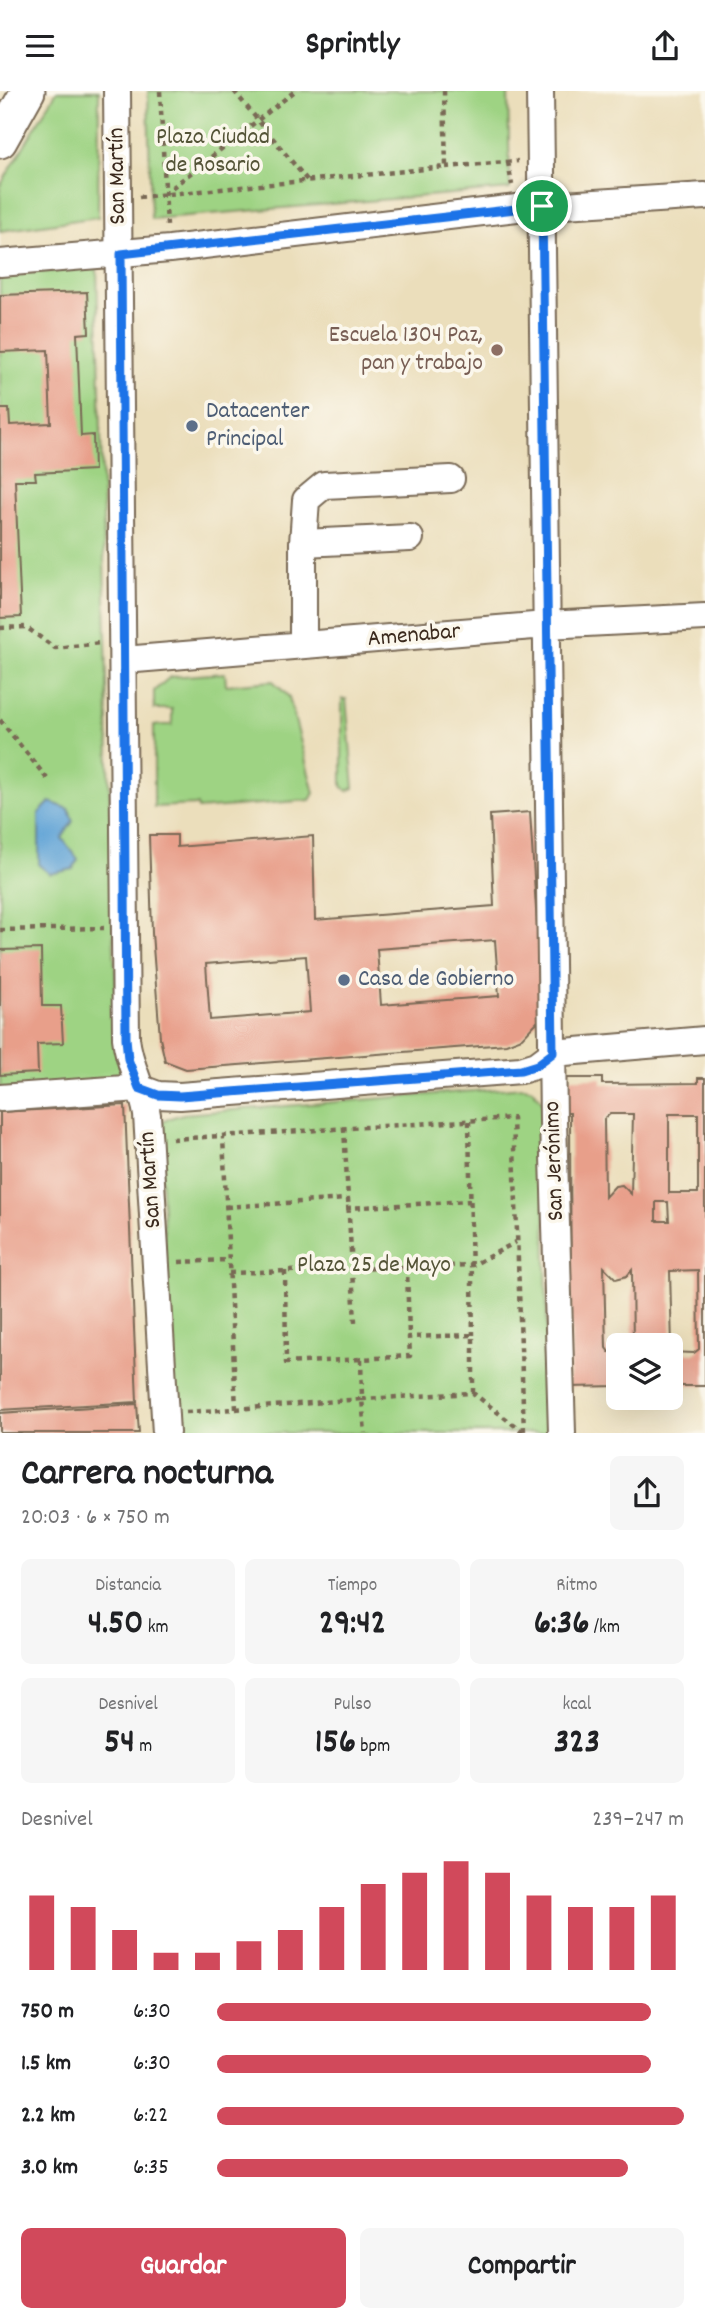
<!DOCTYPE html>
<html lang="es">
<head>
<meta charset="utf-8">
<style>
  :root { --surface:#fff; --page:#f6f6f6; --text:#202124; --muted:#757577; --accent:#d1495b }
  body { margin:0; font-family:Dekko,sans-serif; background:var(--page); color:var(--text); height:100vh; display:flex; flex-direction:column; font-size:26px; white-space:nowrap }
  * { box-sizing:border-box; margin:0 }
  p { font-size:23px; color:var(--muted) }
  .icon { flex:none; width:38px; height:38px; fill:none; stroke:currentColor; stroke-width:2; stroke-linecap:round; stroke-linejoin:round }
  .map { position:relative; height:1342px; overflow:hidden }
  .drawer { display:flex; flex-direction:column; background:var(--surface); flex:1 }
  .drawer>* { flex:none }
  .buttons { position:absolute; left:606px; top:1242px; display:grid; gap:14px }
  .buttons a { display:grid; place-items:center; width:77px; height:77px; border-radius:10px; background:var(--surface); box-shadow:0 7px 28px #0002; font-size:35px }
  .pin { position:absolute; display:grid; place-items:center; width:60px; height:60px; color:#fff; margin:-30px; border:4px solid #fff; border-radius:50%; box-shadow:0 2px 7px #0007 }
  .round { display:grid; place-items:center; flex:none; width:74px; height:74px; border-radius:10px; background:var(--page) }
  .headline { display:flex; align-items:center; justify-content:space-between; height:119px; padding:0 21px }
  h1 { font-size:38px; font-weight:700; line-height:52px }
  .metrics { display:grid; grid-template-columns:repeat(3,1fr); gap:10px; height:119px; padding:7px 21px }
  .metrics div { display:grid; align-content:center; border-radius:10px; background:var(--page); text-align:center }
  .metrics b { font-size:35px; font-weight:700 }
  .metrics small { font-size:19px; font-weight:400 }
  .metrics p { font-size:19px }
  .chart { height:196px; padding:14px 21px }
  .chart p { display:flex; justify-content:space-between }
  .chart svg { width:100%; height:126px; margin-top:7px; stroke:var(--accent); stroke-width:6 }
  .action { display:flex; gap:14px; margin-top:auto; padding:14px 21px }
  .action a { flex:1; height:80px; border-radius:10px; background:var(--accent); color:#fff; font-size:28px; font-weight:700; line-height:80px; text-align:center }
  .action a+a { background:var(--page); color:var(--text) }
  ul { padding:0 21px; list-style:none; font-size:23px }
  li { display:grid; grid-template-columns:112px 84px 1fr; align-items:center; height:52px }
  li i { height:18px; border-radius:9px; background:var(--accent) }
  header { display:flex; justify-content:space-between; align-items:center; height:91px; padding:0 21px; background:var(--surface); font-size:32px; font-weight:700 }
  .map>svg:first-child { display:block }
  .green { fill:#9ed383; stroke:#6c7e50; stroke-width:2 }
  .water { fill:#64a5d7; stroke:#50687a; stroke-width:2 }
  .building { fill:#e89f8a; fill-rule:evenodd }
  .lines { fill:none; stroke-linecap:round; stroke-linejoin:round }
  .minor-casing { stroke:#796955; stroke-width:30 }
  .major-casing { stroke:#796955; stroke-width:37 }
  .path { stroke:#796955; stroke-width:4.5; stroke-dasharray:5 5; stroke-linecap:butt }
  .minor { stroke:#fff; stroke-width:26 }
  .major { stroke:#fff; stroke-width:33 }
  .route-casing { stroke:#fff; stroke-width:14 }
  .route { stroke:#1a73e8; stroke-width:9 }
  .education-dot { fill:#8d6e63; stroke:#fbf7ec; stroke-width:2.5 }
  .service-dot { fill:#5c6f8a; stroke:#fbf7ec; stroke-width:2.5 }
  .labels { text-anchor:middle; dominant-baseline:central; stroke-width:7; stroke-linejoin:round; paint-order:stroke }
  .park-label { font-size:24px; fill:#545437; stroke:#fbf7ec }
  .street-label { font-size:24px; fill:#3b2a1e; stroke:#fbf7ec }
  .education-label { font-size:24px; fill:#785e54; stroke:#fbf7ec; text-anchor:end }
  .service-label { font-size:24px; fill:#4e5e75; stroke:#fbf7ec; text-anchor:start }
</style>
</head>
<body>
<header><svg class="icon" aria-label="menu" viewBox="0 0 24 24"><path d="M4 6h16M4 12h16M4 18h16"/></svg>Sprintly<svg class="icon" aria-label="share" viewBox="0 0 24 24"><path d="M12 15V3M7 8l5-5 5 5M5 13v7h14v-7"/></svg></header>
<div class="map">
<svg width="705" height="1342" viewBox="0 0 705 1342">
  <rect width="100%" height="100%" fill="#fbf7ec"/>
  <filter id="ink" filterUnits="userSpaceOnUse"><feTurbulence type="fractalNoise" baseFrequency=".0143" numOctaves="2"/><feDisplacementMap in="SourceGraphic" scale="14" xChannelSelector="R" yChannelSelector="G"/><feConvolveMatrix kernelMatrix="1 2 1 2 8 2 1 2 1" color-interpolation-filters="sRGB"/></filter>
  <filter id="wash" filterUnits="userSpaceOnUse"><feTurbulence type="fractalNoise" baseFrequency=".00686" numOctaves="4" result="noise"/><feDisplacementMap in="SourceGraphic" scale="28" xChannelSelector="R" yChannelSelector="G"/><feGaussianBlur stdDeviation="1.57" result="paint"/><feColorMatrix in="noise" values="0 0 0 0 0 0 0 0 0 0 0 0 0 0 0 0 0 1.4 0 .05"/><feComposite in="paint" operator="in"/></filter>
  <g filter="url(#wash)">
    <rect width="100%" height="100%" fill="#ebdebb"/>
    <path class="green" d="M57 0H99L98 126 0 140V95Z
      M148 0H508L510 98 151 128Z
      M97 177 113 837 121 992 0 999V184Z
      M225 582 226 594 273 590 289 606 314 702 310 709 198 718 197 714 154 716V634H172V618H154V600L170 586Z
      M342 608H346L354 697 347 700 342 695Z
      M524 996 532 998 543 1011 549 1342H173L159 1035 167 1028 183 1023Z"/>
    <path class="water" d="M50 711 69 718 73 730 62 747 78 768 73 778 50 783 39 774V722Z"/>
    <g id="blocks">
      <path class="building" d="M87 201 89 242 77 243 81 345 93 344 94 379 35 382 36 389H15L21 526 0 527V318H9L10 334 51 332 48 259 0 261V204Z
        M530 721 542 917 538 930 522 947 506 953 186 978 165 970 160 947 152 842 149 744H177V756L313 745 315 829 494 815 490 724ZM495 849 499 905 381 914 377 858ZM306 865 310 921 210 929 206 873Z
        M41 858 42 915H61L63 952 37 953 38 982 0 984V859Z
        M565 987H602V993L698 992V987H705V1295H670V1261L694 1262 699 1258 698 1179 670 1180 672 1255H633L632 1179 627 1185 616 1188 604 1176 606 1257 609 1261H618V1295L568 1296 571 1264 570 1022H565ZM610 1023H633L631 1103 622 1094 615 1095 605 1106 604 1028ZM669 1023H698V1102H669ZM656 1111H668L669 1130H656Z
        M125 1014 137 1311 0 1319V1021Z
        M137 1313 139 1342H0V1322Z"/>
    </g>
  </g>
  <g filter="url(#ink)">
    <use href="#blocks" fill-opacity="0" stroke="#796955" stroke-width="2"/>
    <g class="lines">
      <defs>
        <path id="minor" d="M117 0 126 947C129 976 143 996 147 1024L166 1342
          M540 0 553 1030 562 1342
          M0 172 170 158 517 117 705 105
          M303 452 410 447
          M303 554V452L306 409 324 394 451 388
          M124 569 546 534 705 526
          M0 1007 139 997 158 1004 180 1005 521 979 537 974 553 962 705 949"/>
        <path id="major" d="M0 50 28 0"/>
      </defs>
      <use href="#minor" class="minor-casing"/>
      <use href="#major" class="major-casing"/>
      <path class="path" d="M160 0 167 135
        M234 0 307 89
        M508 71 512 94
        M446 76 518 70
        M164 103 295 0
        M139 106 446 76 444 0
        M0 537 26 536 55 557 101 552
        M0 629 49 690
        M0 839 104 837
        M469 1030 473 1244
        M344 1037 355 1231
        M172 1048 513 1027 524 1342
        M226 1116 346 1108
        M346 1117 470 1110
        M179 1171 228 1169
        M407 1176 409 1246
        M285 1180 286 1272 361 1268
        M229 1182 473 1174 516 1151
        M473 1302V1244L409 1246 410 1265 361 1268 362 1308 473 1302 523 1341
        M236 1318 362 1308 365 1342
        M186 1321 236 1318 223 1046"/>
      <use href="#minor" class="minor"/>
      <use href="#major" class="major"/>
    </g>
  </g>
  <g class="lines" filter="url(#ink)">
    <defs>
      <path id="route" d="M542 115 553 962 537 974 521 979 180 1005 158 1004 139 997 128 968 126 947 121 163Z"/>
    </defs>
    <use href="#route" class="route-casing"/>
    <use href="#route" class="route"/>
  </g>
  <circle class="education-dot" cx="497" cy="259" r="7"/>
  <g class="service-dot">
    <circle cx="192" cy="335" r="7"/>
    <circle cx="344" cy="889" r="7"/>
  </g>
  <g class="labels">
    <g class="park-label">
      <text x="213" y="47">Plaza Ciudad<tspan x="213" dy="28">de Rosario</tspan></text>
      <text x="374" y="1175">Plaza 25 de Mayo</text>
    </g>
    <g class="street-label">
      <text transform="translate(118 85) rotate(-91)">San Martín</text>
      <text transform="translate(414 545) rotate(-5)">Amenabar</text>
      <text transform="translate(555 1070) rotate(-92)">San Jerónimo</text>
      <text transform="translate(151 1089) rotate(-94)">San Martín</text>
    </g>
    <g class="education-label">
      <text x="483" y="245">Escuela 1304 Paz,<tspan x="483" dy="28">pan y trabajo</tspan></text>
    </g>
    <g class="service-label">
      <text x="206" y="321">Datacenter<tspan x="206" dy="28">Principal</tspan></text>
      <text x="358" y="889">Casa de Gobierno</text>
    </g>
  </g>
</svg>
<div class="buttons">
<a><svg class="icon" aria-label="layers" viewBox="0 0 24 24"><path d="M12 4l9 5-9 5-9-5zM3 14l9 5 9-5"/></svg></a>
</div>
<div class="pin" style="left:542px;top:115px;background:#1e9e55"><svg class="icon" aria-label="arrive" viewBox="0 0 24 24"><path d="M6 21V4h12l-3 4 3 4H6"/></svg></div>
</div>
<section class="drawer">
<div class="headline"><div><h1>Carrera nocturna</h1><p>20:03 · 6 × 750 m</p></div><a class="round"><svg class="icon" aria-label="share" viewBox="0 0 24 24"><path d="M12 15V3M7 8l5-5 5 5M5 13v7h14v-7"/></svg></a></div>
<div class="metrics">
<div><p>Distancia</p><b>4.50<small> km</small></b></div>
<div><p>Tiempo</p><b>29:42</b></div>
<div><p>Ritmo</p><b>6:36<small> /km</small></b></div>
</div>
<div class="metrics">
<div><p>Desnivel</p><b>54<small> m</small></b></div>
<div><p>Pulso</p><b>156<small> bpm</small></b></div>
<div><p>kcal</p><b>323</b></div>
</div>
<div class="chart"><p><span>Desnivel</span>239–247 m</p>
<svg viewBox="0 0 160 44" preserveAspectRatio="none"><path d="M5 44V18M15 44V22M25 44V30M35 44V38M45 44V38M55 44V34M65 44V30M75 44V22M85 44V14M95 44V10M105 44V6M115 44V10M125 44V18M135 44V22M145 44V22M155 44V18"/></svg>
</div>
<ul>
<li><b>750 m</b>6:30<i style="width:93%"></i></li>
<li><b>1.5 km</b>6:30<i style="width:93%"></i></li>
<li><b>2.2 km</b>6:22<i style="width:100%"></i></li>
<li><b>3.0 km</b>6:35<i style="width:88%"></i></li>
</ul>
<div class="action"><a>Guardar</a><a>Compartir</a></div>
</section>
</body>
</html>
